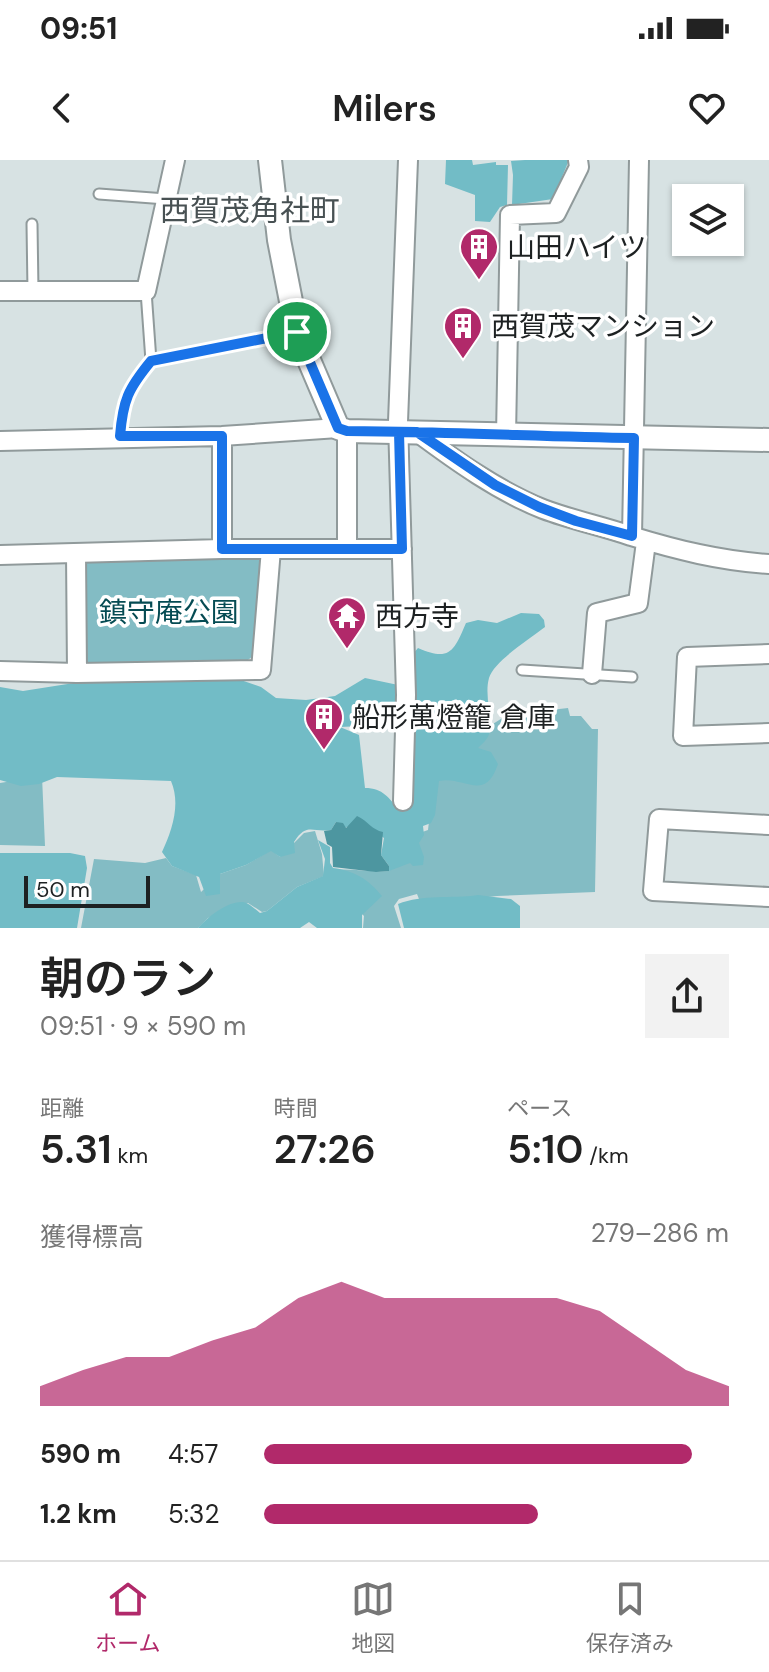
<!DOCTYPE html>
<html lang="ja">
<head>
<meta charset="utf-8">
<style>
  :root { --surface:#fff; --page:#f2f2f2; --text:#222; --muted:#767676; --line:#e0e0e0; --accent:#b1296a }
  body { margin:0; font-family:"DM Sans","Noto Sans JP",sans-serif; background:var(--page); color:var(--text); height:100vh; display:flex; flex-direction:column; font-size:30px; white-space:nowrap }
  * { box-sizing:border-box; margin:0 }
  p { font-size:26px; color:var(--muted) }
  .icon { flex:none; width:44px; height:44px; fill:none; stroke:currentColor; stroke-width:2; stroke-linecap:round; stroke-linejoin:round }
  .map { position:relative; height:768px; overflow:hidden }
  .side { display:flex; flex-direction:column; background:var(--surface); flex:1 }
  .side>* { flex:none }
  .buttons { position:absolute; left:672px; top:24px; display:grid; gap:16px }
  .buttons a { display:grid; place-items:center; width:72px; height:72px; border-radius:0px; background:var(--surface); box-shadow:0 2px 6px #0004; font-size:40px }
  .scale { position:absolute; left:24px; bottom:20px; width:126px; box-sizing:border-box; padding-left:8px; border:4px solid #1d2122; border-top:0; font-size:22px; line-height:28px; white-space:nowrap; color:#1d2122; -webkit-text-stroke:6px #fff; paint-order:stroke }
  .pin { position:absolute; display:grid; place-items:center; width:68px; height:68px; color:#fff; margin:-34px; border:4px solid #fff; border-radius:50%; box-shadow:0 2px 8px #0007 }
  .round { display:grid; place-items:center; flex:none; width:84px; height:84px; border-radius:0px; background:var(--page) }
  .summary { display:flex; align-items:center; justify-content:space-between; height:136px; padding:0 40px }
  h1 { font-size:44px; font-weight:600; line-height:60px }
  .metrics { display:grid; grid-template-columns:repeat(3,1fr); gap:12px; height:136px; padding:8px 40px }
  .metrics div { display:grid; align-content:center }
  .metrics b { font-size:40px; font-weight:600 }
  .metrics small { font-size:22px; font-weight:400 }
  .metrics p { font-size:22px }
  .chart { height:224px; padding:16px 40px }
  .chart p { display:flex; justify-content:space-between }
  .chart svg { width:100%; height:144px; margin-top:8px; fill:var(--accent); opacity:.7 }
  ul { padding:0 40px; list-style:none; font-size:26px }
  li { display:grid; grid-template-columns:128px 96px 1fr; align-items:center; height:60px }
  li i { height:20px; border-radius:10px; background:var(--accent) }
  .status { display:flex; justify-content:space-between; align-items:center; height:56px; padding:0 40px; background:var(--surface); direction:ltr }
  .status svg { height:22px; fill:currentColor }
  header { display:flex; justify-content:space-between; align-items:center; height:104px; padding:0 40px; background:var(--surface); font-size:36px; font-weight:600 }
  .dock { display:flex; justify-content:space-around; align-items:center; height:112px; border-top:2px solid var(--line); background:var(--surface); font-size:22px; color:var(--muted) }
  .dock a { display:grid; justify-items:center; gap:4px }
  .dock .current { color:var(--accent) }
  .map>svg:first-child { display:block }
  .green { fill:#83bcc4 }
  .forest { fill:#72bcc6 }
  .water { fill:#4d96a0 }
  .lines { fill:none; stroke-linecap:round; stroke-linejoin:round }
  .service-casing { stroke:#909a9b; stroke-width:13 }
  .minor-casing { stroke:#909a9b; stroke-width:22 }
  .tertiary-casing { stroke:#909a9b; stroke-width:26 }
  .service { stroke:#fff; stroke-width:9 }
  .minor { stroke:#fff; stroke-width:18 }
  .tertiary { stroke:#fff; stroke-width:22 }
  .route-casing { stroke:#fff; stroke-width:16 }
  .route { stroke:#1a73e8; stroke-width:10 }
  .labels { text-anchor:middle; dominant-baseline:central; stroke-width:7; stroke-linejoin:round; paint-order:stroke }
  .poi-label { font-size:28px; fill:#1d2122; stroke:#fff; text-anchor:start }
  .park-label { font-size:28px; fill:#054b53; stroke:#fff }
  .neighbourhood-label { font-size:30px; fill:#485153; stroke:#fff }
</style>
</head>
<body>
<div class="status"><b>09:51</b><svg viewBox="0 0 49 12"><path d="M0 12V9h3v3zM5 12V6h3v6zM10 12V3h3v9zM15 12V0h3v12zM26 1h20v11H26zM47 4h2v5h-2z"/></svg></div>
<header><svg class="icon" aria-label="back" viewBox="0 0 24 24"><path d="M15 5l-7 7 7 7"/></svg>Milers<svg class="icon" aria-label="heart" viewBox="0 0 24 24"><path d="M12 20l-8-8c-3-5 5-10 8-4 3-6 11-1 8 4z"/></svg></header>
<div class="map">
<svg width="769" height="768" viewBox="0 0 769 768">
  <rect width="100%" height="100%" fill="#d7e2e3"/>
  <path class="green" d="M257 396 263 402 253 496 244 503 89 507 81 503 85 401Z
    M568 548 570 556H581L592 569H598L595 732 497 736 421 744 417 734 399 739 394 746 401 768H363L364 756 328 717 329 711C349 707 368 713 389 711L408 677 428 670 434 618 488 567 504 557 519 561 542 551Z
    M42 616 45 686 0 685V623Z
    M315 671 322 694 324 716 297 727 267 751 262 752 248 743 208 758 198 768H81L94 699 145 703 166 698 172 706 196 715 201 732 220 714 246 705 271 690 280 697 304 673Z"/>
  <path class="forest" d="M446 0H472L473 5 496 2V5H508L507 45 500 47 490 62 475 61V35L445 24Z
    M525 0H569L553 39 512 45 513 15 511 1Z
    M521 453 539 454 544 460 545 467C531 478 494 501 489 518 484 536 493 558 489 574 488 579 482 584 478 588L491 592 498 604C485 643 465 616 439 621L435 655 431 663 423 666 424 675 419 683 424 697 423 705 413 706 410 703 389 711V706L381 695 384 678C371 668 363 657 345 668L336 662 331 670C312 673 307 662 294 682L295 693 280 697 271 691 246 705 220 714V734L206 736 199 717 172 706 162 692C172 671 181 644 171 621L57 617 39 624 21 626 0 620V527L23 531 112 517 235 518 261 527 276 538 306 540 335 536 365 518 403 526 394 550 383 565 340 567 359 575 365 628C383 628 389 638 400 651L405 642 415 525 412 495 418 488C450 502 454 491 466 463L478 460 497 463Z
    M318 680 330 687V703L333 708C355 711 368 719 382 736L362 755V768H317L309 762 300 768H198C208 757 227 741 243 742 249 743 255 749 260 753L267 751 297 727 323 716 325 699Z
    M0 693H70L85 696 87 708 77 768H0Z
    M478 735 511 739 520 746V768H404L398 744C423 734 451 739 478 735Z"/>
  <path class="water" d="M357 656C368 661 372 670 383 672L381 695 389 706V711L376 712 333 707 332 687 327 684 324 671 331 670 336 662 343 663 346 668Z"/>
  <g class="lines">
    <defs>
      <path id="service" d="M99 34 166 39
        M32 64 33 131
        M146 131 151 201
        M120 276C123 240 128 229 151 201L297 172
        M522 510 632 517"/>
      <path id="minor" d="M0 131H146L175 0
        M347 271V387
        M417 272C456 301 498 331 543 349 572 360 602 366 631 376 677 390 721 401 769 404
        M222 276V389
        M506 276 510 55 556 53 579 7 578 0
        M0 281 222 276 338 268
        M632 376 639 0
        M76 393 77 513
        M0 395 222 389H402
        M769 494 687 497 683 576 769 573
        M0 511 77 513 261 510 271 389
        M592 514 597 453 638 443 646 382
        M403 641 406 535 398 262 408 0
        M769 665 659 659 653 731 769 737"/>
      <path id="tertiary" d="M270 0 279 80 297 172 338 268 347 271 769 280"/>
    </defs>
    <use href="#service" class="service-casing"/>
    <use href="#minor" class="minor-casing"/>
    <use href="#tertiary" class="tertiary-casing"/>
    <use href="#service" class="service"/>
    <use href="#minor" class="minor"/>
    <use href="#tertiary" class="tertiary"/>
  </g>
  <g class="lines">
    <defs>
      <path id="route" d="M297 172 151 201C128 229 123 240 120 276H222V389H402L399 272C477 273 556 277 634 278L632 376 576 361 539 347 495 325 417 272 347 271 338 268 297 172"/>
    </defs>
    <use href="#route" class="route-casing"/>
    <use href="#route" class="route"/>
  </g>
  <defs>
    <symbol id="building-pin" viewBox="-11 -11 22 30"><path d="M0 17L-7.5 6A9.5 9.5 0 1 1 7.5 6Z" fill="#b1296a" stroke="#fff"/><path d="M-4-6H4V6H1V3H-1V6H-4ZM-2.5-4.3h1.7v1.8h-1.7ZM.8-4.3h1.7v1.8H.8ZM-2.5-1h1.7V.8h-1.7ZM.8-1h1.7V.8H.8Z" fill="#fff"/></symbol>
    <symbol id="temple-pin" viewBox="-11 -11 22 30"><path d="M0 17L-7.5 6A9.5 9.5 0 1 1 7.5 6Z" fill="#b1296a" stroke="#fff"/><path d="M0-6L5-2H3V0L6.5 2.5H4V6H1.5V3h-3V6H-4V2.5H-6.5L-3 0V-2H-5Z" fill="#fff"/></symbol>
  </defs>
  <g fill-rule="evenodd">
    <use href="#building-pin" x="457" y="65" width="44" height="60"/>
    <use href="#building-pin" x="441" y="144" width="44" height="60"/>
    <use href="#temple-pin" x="325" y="434" width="44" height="60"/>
    <use href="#building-pin" x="302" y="535" width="44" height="60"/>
  </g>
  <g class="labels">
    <g class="poi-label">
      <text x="507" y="87">山田ハイツ</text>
      <text x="491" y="166">西賀茂マンション</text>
      <text x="375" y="456">西方寺</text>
      <text x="352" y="557">船形萬燈籠 倉庫</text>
    </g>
    <g class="park-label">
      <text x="169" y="452">鎮守庵公園</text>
    </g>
    <g class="neighbourhood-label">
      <text x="250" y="50">西賀茂角社町</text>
    </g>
  </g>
</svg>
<div class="buttons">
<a><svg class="icon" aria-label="layers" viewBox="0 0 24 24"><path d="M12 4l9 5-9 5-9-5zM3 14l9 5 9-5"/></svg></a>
</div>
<div class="scale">50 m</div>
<div class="pin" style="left:297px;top:172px;background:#1e9e55"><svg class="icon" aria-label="arrive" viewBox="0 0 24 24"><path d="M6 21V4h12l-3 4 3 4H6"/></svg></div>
</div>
<section class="side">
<div class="summary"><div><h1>朝のラン</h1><p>09:51 · 9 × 590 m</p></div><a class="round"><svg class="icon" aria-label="share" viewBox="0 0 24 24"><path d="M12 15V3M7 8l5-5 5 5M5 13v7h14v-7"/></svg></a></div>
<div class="metrics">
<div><p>距離</p><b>5.31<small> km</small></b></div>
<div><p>時間</p><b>27:26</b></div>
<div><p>ペース</p><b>5:10<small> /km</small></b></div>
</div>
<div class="chart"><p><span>獲得標高</span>279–286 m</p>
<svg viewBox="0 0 160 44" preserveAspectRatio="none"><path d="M0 44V38L10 33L20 29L30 29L40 24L50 20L60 11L70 6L80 11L90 11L100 11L110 11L120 11L130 15L140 24L150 33L160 38V44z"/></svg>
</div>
<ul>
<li><b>590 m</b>4:57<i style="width:92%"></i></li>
<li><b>1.2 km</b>5:32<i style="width:59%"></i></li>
</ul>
</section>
<nav class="dock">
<a class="current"><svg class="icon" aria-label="home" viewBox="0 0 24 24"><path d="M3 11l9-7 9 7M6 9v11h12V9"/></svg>ホーム</a>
<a><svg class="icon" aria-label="map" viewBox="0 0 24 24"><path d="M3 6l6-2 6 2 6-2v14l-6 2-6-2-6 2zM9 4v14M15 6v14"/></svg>地図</a>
<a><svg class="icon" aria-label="saved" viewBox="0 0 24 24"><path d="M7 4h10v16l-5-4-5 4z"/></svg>保存済み</a>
</nav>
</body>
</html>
